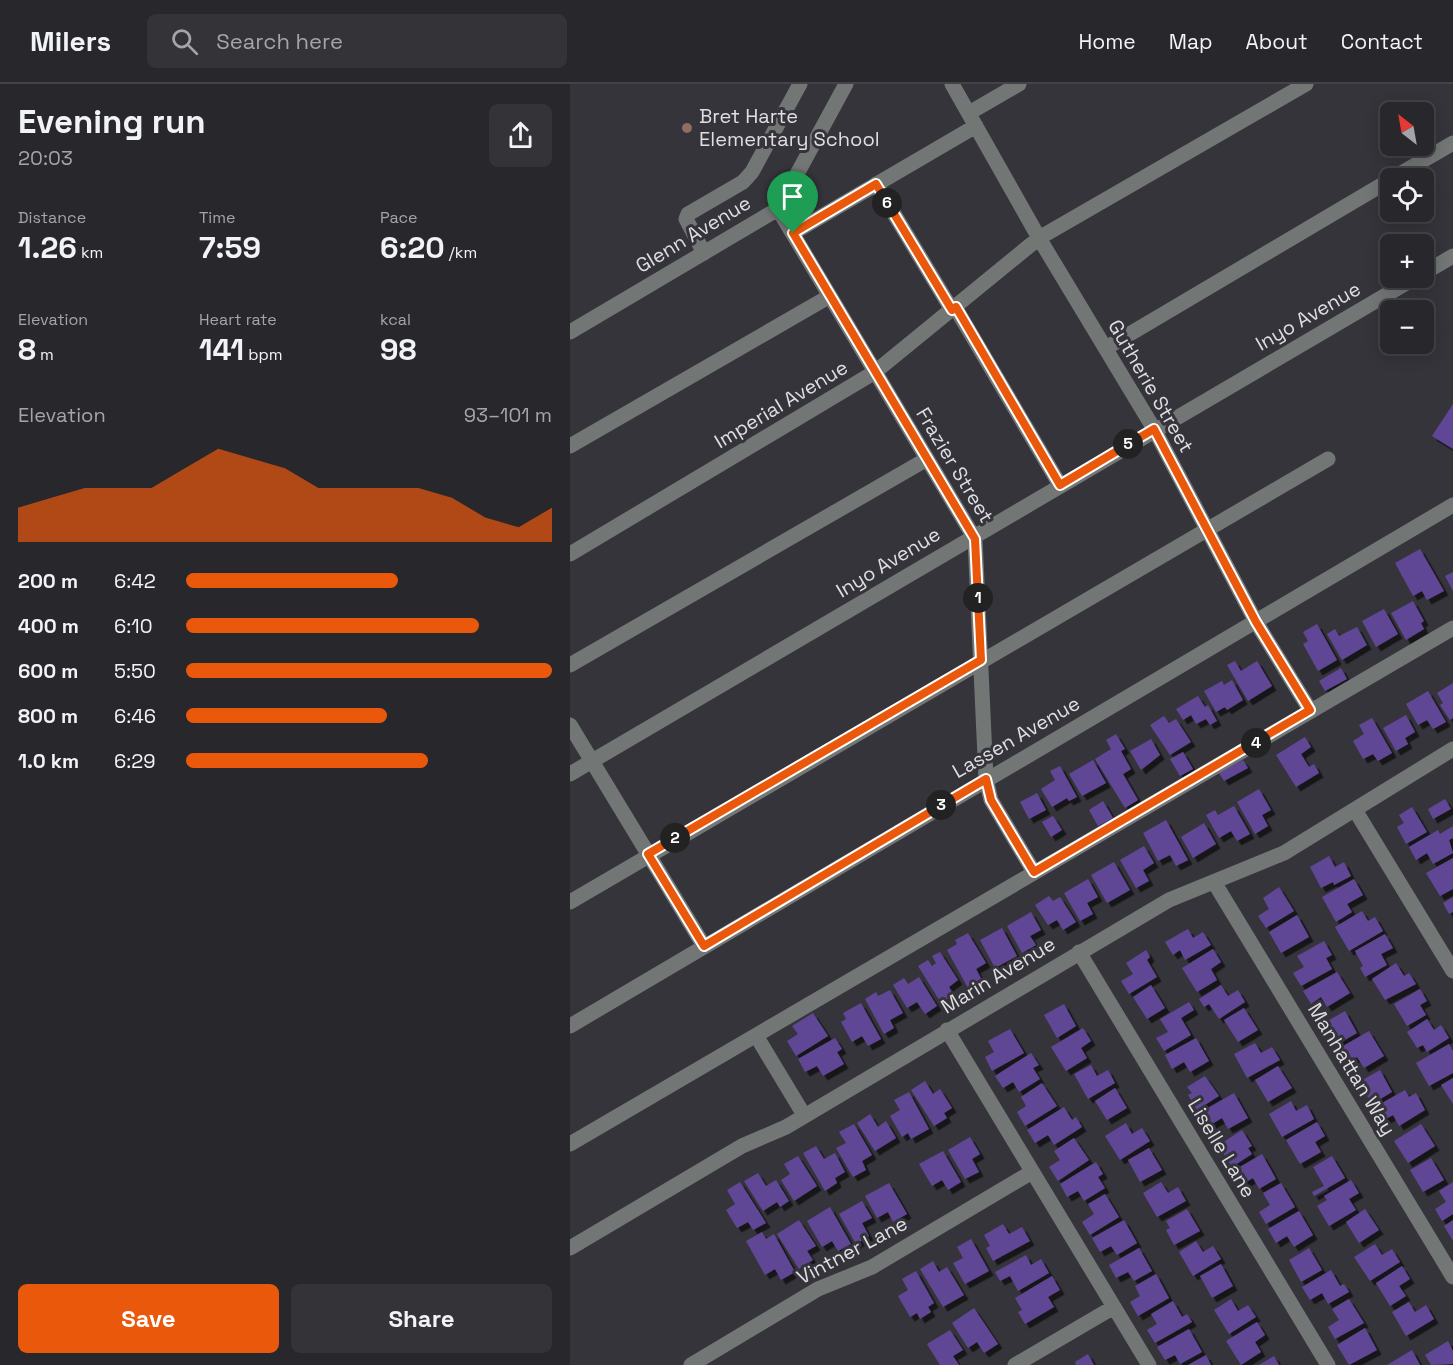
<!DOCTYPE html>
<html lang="en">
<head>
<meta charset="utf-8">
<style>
  :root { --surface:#28272c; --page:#343338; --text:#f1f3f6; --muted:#a5a5a9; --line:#444448; --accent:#ea580c }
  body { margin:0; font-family:"Space Grotesk",sans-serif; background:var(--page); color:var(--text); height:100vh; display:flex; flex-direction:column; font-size:22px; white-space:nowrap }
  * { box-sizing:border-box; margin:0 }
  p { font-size:20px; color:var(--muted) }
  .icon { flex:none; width:33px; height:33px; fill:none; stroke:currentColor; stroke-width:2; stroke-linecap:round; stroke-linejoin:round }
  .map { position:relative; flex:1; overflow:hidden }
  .details { display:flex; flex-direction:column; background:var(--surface); width:570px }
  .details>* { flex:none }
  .needle { width:39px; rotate:329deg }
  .controls { position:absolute; left:810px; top:18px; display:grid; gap:12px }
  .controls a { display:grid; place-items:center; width:54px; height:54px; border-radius:9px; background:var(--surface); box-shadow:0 3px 15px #0003,0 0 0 2px var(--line); font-size:30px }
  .pin { position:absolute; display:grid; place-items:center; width:51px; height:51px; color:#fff; margin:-62px -26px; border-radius:50% 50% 50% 0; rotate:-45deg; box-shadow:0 0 6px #0007 }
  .pin .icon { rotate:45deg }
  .km { position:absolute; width:30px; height:30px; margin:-15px; border-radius:50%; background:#222; color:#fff; font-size:16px; line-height:30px; text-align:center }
  .round { display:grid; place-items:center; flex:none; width:63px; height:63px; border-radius:9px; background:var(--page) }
  .headline { display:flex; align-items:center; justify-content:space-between; height:102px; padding:0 18px }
  h1 { font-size:33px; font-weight:700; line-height:45px }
  .stats { display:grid; grid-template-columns:repeat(3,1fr); gap:9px; height:102px; padding:6px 18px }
  .stats div { display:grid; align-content:center }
  .stats b { font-size:30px; font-weight:700 }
  .stats small { font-size:16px; font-weight:400 }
  .stats p { font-size:16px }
  .chart { height:168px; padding:12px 18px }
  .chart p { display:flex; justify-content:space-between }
  .chart svg { width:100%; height:108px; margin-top:6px; fill:var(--accent); opacity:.7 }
  .primary-button { display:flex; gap:12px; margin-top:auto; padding:12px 18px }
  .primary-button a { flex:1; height:69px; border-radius:9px; background:var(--accent); color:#fff; font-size:24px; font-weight:700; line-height:69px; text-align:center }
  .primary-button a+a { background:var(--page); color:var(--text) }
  ul { padding:0 18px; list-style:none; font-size:20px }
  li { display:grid; grid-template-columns:96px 72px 1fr; align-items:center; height:45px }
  li i { height:15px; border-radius:8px; background:var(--accent) }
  header { display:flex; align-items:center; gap:36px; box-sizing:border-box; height:84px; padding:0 30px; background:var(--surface); border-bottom:2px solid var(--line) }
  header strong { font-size:28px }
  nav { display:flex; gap:33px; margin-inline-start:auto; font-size:21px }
  .search { width:420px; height:54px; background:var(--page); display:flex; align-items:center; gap:15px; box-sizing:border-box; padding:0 21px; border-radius:9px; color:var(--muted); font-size:22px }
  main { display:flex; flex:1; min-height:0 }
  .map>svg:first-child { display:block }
  .building { fill:#604795; filter:url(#shadow) }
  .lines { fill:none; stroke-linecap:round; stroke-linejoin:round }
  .minor { stroke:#727776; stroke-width:15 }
  .route-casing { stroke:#fff; stroke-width:12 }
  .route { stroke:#ea580c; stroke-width:8 }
  .education-dot { fill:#8d6e63; stroke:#36343b; stroke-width:2 }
  .labels { text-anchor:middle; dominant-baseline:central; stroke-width:6; stroke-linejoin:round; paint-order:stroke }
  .poi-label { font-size:20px; fill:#dfdee2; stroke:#36343b; text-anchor:start }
  .street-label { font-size:20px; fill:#dfdee2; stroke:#36343b }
</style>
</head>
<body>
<header>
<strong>Milers</strong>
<div class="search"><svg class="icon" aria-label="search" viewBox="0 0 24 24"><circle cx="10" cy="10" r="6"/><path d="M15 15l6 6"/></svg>Search here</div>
<nav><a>Home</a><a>Map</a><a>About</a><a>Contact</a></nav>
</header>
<main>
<section class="details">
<div class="headline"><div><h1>Evening run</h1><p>20:03</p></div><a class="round"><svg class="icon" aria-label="share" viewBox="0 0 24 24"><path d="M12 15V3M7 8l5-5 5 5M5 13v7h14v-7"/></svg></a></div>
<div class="stats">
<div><p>Distance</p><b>1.26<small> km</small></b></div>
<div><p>Time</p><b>7:59</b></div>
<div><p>Pace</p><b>6:20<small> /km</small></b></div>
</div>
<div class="stats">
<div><p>Elevation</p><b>8<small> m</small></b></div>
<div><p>Heart rate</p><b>141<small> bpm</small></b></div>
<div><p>kcal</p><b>98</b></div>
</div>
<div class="chart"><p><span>Elevation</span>93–101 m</p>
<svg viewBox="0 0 160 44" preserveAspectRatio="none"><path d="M0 44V30L10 26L20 22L30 22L40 22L50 14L60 6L70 10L80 14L90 22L100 22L110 22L120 22L130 26L140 34L150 38L160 30V44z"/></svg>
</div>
<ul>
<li><b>200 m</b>6:42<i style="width:58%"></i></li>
<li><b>400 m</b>6:10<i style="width:80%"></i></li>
<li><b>600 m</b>5:50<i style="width:100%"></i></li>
<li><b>800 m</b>6:46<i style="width:55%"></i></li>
<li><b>1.0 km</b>6:29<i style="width:66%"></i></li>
</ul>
<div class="primary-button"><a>Save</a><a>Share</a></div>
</section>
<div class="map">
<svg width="883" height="1281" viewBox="0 0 883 1281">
  <defs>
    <filter id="shadow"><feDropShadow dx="4.5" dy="4.5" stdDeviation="0" flood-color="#0009"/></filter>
  </defs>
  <rect width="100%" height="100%" fill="#36343b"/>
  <path class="building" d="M883 320V365L862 352Z
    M850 465 874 507 857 516 852 507 843 512 825 479Z
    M883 488V507L875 492Z
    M843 517 854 537 851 539 854 545 836 556 821 529Z
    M814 525 828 550 806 563 792 537Z
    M747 540 767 576 748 587 733 560 738 557 733 548Z
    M787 543 797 561 772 576 757 550 765 545 769 552Z
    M665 577 671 587 687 577 702 602 678 617 657 581Z
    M771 584 777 595 755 607 749 597Z
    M662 596 673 616 657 626 655 623 646 628 634 607 652 597 654 601Z
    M883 599V634L880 636 870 621 873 619 867 609Z
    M858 607 876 638 863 645 857 636 848 641 836 620Z
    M628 612 635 623 638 621 647 637 640 641 636 635 626 640 621 631 613 636 606 625Z
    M836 631 845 648 835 654 838 660 826 667 813 644Z
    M594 632 599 639 606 635 621 658 600 671 580 641Z
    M802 634 822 669 808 677 803 670 793 675 783 657 794 650 789 641Z
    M546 650 555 665 551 667 561 685 553 690 568 716 555 724 525 675 541 665 536 656Z
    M735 653 741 663 731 670 739 683 744 680 749 689 726 703 706 671Z
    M581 655 590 671 571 686 560 667Z
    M613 668 623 685 610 692 600 675Z
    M523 676 536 699 512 712 499 690Z
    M673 676 678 684 654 697 649 689Z
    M490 682 507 713 499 717 497 714 482 723 471 705 485 696 480 687Z
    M689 705 701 726 692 731 698 742 685 750 667 718Z
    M467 709 476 726 459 735 450 718Z
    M875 715 881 725 863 735 858 725Z
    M533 717 543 734 528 742 519 726Z
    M664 722 680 750 667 757 661 747 649 754 636 731 645 726 648 731Z
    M842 723 857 748 836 760 827 743 834 739 829 731Z
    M483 732 492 746 481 753 472 738Z
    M596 736 618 776 606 782 600 771 588 777 573 749Z
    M634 739 646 760 623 774 611 753Z
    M883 742V754L879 756 883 769 863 780 857 769 846 776 839 763 868 746 870 750Z
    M574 762 584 779 573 786 579 797 566 804 550 776Z
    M759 772 765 783 774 778 781 792 764 801 763 798 751 804 740 783Z
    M883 774V805L870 812 856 789Z
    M544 778 560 806 537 819 521 791Z
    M518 795 528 813 517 819 523 830 510 837 494 809Z
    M784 795 793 811 777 820 782 828 766 838 752 813Z
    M709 803 724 827 696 844 688 832 699 825 693 814Z
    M479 812 483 817 490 813 506 838 493 846 487 836 478 841 465 821Z
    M883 813V828L879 830 873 819Z
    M792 827 798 837 805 833 813 847 779 867 765 843Z
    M461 828 471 846 460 852 466 861 452 869 437 842Z
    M727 831 739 853 711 869 699 848Z
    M432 844 447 872 425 884 410 856Z
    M618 845 623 854 633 848 641 861 615 876 610 866 603 871 595 858Z
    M398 849 416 879 406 885 412 896 398 904 377 866 387 860 385 856Z
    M815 850 823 864 811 870 817 881 795 893 790 884 793 882 785 867Z
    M754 857 762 871 756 874 762 885 731 902 723 889 734 883 727 872Z
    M643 865 651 878 641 885 647 896 627 908 612 884Z
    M576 866 580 873 577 876 587 893 559 910 551 897 563 890 556 879Z
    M370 868 388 896 379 903 384 911 371 919 348 882 358 876 362 882 366 879 362 872Z
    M826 879 834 892 839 889 846 900 815 916 802 895Z
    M767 888 780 909 757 923 751 913 741 920 733 907Z
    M349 893 367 922 355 930 347 918 337 924 323 901 334 894 338 900Z
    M581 901 595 924 577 935 563 913Z
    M651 901 658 912 668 906 675 918 649 935 639 920 634 923 629 915Z
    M850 905 857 917 850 921 856 931 837 942 824 920Z
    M320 906 333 929 320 936 324 944 314 950 295 915 306 908 308 912Z
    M619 918 624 926 611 934 621 951 594 967 586 954 598 948 590 935Z
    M291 919 311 955 298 962 292 952 282 958 271 938 276 935 273 929Z
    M494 920 506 942 487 954 474 931Z
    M674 924 688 946 668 958 654 936Z
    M775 927 787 949 766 961 754 939Z
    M243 929 258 952 226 972 217 957 228 950 222 942Z
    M857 935 864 946 871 941 879 954 857 968 853 961 847 964 837 948Z
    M513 944 521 957 511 964 517 974 496 987 481 963Z
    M440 945 454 969 422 987 415 973 424 968 418 957Z
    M799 947 814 972 794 984 787 973 776 979 768 965Z
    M265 954 272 965 267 968 274 980 253 992 247 982 235 988 228 975Z
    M626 954 639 977 620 988 614 978 602 985 595 971Z
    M685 959 691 969 702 963 710 976 677 994 664 970Z
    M879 960 883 967V989L859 1002 846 979Z
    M461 969 469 981 463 984 470 995 449 1008 443 998 433 1004 425 992Z
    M521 981 527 992 538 986 545 999 518 1015 504 990Z
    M708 982 722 1004 698 1018 685 996Z
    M810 986 822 1008 802 1020 789 998Z
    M635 992 649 1012 627 1026 618 1011 622 1009 617 1003Z
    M883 994V1020L871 1001Z
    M355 997 363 1010 370 1005 382 1024 374 1029 377 1034 364 1042 341 1006Z
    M472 999 487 1022 455 1042 447 1028 456 1022 451 1013Z
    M545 1004 557 1024 537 1036 525 1017Z
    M835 1006 839 1013 846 1009 855 1026 829 1042 823 1031 811 1038 803 1024Z
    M339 1008 359 1045 341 1055 338 1049 332 1053 320 1032 330 1026 324 1016Z
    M664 1009 678 1034 658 1045 652 1034 637 1043 629 1029Z
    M721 1017 726 1027 737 1021 744 1035 712 1053 699 1030Z
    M494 1023 502 1036 506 1033 512 1043 484 1061 478 1051 465 1059 457 1046Z
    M300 1030 308 1043 316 1037 326 1054 305 1067 287 1039Z
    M747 1038 755 1052 745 1058 751 1068 730 1080 716 1056Z
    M556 1039 562 1050 572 1044 580 1057 550 1076 535 1052Z
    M284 1040 302 1071 292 1077 296 1086 283 1093 266 1064 276 1059 269 1048Z
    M851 1040 865 1062 838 1079 824 1057Z
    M672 1046 682 1062 678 1064 682 1070 662 1083 653 1069 657 1066 652 1059Z
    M400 1053 410 1070 402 1075 409 1088 395 1095 378 1066Z
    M504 1054 519 1076 488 1097 479 1083 490 1076 484 1067Z
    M246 1062 254 1075 265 1069 275 1088 265 1094 267 1099 255 1107 233 1069Z
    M579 1064 592 1086 570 1098 558 1076Z
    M373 1067 391 1098 378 1106 372 1096 362 1102 349 1080Z
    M692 1070 706 1095 689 1105 683 1094 671 1101 663 1087Z
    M228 1072 247 1102 224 1117 211 1096 220 1090 214 1080Z
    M762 1072 775 1094 744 1112 742 1108 754 1102 743 1083Z
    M861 1074 874 1096 853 1108 840 1086Z
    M526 1078 533 1090 528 1093 535 1104 514 1117 508 1107 497 1113 490 1100Z
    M188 1089 196 1102 206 1096 219 1117 210 1123 207 1118 193 1127 174 1097Z
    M781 1096 789 1109 779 1115 786 1126 759 1142 747 1122 757 1116 754 1112Z
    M170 1098 196 1139 183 1146 178 1138 167 1144 156 1126 165 1120 157 1106Z
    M591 1098 598 1109 608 1103 616 1117 587 1133 573 1109Z
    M883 1098V1130L872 1137 865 1125 876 1118 869 1107Z
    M319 1099 337 1130 323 1138 318 1128 307 1134 295 1112Z
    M711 1099 725 1123 696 1140 689 1128 700 1121 693 1109Z
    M535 1110 549 1133 520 1151 512 1138 524 1130 518 1120Z
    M292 1117 302 1134 292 1139 299 1152 286 1160 269 1130Z
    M260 1123 281 1160 268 1167 262 1157 252 1163 237 1137Z
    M617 1125 630 1147 604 1161 596 1146 600 1144 596 1137Z
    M795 1125 809 1146 789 1159 776 1138Z
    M729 1127 743 1151 724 1163 717 1152 706 1159 698 1145Z
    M229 1136 246 1162 237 1167 243 1176 229 1185 207 1150Z
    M554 1136 567 1159 547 1171 541 1162 530 1168 522 1154Z
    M883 1136V1157L874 1142Z
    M433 1140 439 1150 452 1143 460 1157 423 1177 416 1164 420 1162 414 1151Z
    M192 1148 196 1155 204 1150 225 1188 211 1196 205 1185 195 1191 176 1157Z
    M401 1155 419 1187 395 1200 383 1179 393 1174 387 1163Z
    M626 1157 633 1168 643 1162 651 1175 623 1192 609 1168Z
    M805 1160 812 1171 822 1165 830 1178 800 1197 784 1173Z
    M569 1164 582 1187 564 1197 558 1188 546 1194 539 1181Z
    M739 1164 752 1186 731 1198 719 1176Z
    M456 1171 461 1181 471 1175 479 1189 448 1207 440 1192 430 1197 425 1188Z
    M363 1177 369 1188 377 1183 394 1211 373 1223 350 1185Z
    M651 1180 663 1202 642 1214 630 1192Z
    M832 1182 840 1195 829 1202 836 1212 820 1222 806 1199Z
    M761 1186 770 1202 774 1200 779 1208 758 1220 752 1209 740 1216 732 1203Z
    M346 1187 364 1219 358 1223 361 1228 350 1235 347 1229 340 1233 328 1212 338 1206 332 1195Z
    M586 1190 599 1214 568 1232 560 1218 570 1212 565 1202Z
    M482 1192 490 1206 478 1213 484 1223 455 1240 448 1228 452 1226 445 1214Z
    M661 1215 668 1227 678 1221 686 1233 659 1250 644 1226Z
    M779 1215 794 1239 765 1255 758 1243 769 1236 762 1225Z
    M603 1217 612 1233 617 1230 622 1238 585 1259 577 1246 587 1240 581 1230Z
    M839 1218 845 1228 856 1221 864 1235 836 1252 822 1228Z
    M404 1224 428 1260 414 1269 407 1258 398 1264 382 1239Z
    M687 1238 695 1251 685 1258 691 1268 671 1281 656 1257Z
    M795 1244 807 1266 779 1281 767 1261Z
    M619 1245 632 1268 610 1280 605 1271 595 1276 587 1263Z
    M380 1246 393 1266 383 1272 389 1281H370L357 1260Z
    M878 1257 883 1267V1280L861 1281 855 1271Z
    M842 1266 850 1281H817Z
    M518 1270 524 1281H506L505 1278Z
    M636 1271 641 1281H618Z
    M704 1272 709 1281H689Z"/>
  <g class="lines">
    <path class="minor" d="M382 0 469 154 584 345 686 538 740 626
      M399 29 449 0
      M823 94 883 59
      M306 100 382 226
      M208 125 405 455 416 695 421 716 464 788
      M223 149 406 42
      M134 169 116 135 118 130 173 98 182 88 230 0
      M854 189 883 172
      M385 223 490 401
      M0 248 208 125 276 0
      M536 264 820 96
      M0 362 260 212
      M0 470 305 288 469 154 736 0
      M0 581 357 375
      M0 641 134 862
      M0 690 845 194
      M785 726 883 887
      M644 798 883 1193
      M0 818 758 375
      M509 868 758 1281
      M0 942 883 421
      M377 946 579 1281
      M187 953 234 1031
      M0 1060 883 544
      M0 1164 172 1062 216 1043 599 816 714 769 883 665
      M121 1281 248 1205 302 1183 462 1088
      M445 1281 544 1223"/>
  </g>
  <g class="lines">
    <defs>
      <path id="route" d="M306 100 382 226 386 223 490 401 584 345 686 538 740 626 464 788 421 716 416 695 134 862 78 770 411 576 405 455 223 149Z"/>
    </defs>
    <use href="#route" class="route-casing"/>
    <use href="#route" class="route"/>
  </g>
  <circle class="education-dot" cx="117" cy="44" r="6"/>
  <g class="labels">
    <g class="poi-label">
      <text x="129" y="32">Bret Harte<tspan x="129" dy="23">Elementary School</tspan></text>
    </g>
    <g class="street-label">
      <text transform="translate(123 150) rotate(-31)">Glenn Avenue</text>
      <text transform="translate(738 232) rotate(-30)">Inyo Avenue</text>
      <text transform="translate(581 302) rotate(60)">Gutherie Street</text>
      <text transform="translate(211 320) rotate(-31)">Imperial Avenue</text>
      <text transform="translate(385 381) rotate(59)">Frazier Street</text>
      <text transform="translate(318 478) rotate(-31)">Inyo Avenue</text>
      <text transform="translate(446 653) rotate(-30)">Lassen Avenue</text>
      <text transform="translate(428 891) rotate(-31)">Marin Avenue</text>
      <text transform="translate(782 985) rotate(59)">Manhattan Way</text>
      <text transform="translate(652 1064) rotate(59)">Liselle Lane</text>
      <text transform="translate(282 1166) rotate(-28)">Vintner Lane</text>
    </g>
  </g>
</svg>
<div class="controls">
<a><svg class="needle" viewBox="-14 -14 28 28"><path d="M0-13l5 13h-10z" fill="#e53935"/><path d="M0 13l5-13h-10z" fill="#a5a5a9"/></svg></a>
<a><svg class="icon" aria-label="locate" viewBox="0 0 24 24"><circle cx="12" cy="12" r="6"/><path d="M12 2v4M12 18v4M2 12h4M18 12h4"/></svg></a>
<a>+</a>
<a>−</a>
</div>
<div class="pin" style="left:223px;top:149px;background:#1e9e55"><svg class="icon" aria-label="arrive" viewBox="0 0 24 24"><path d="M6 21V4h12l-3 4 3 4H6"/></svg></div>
<b class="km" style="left:408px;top:514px">1</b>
<b class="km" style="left:105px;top:754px">2</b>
<b class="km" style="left:371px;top:721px">3</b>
<b class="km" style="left:686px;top:659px">4</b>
<b class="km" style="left:558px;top:360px">5</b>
<b class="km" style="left:317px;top:119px">6</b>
</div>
</main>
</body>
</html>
